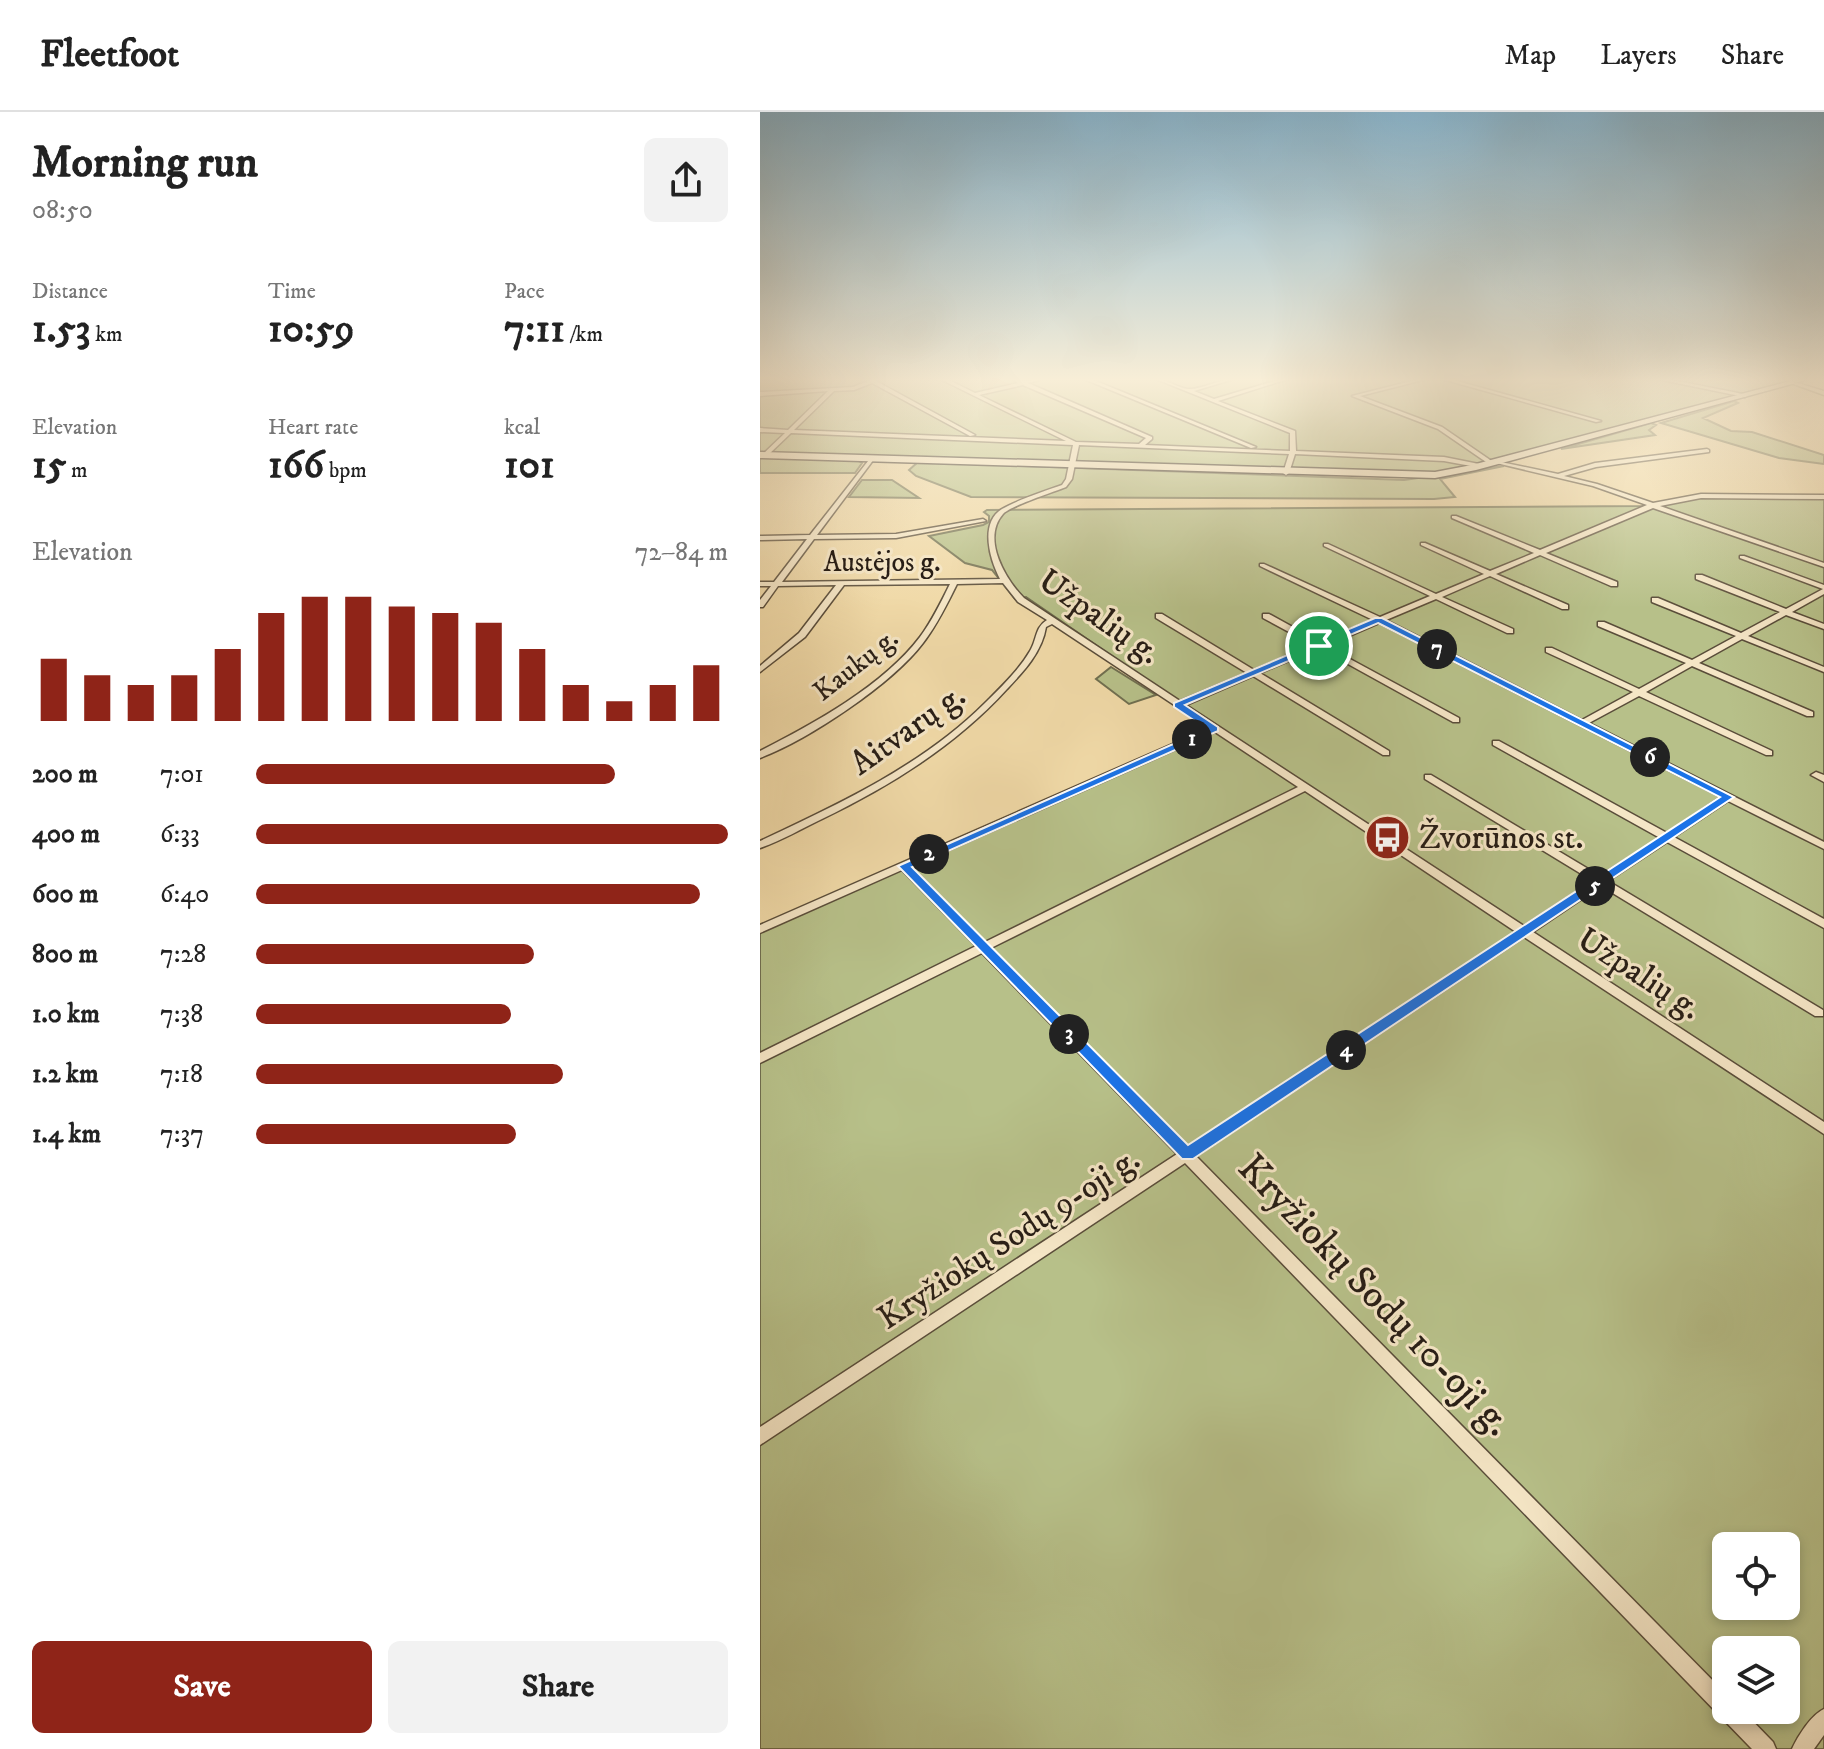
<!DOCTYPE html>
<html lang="en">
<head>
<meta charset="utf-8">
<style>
  :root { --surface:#fff; --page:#f2f2f2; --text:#222; --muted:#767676; --line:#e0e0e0; --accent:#8f2418 }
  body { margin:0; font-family:"IM FELL DW Pica",serif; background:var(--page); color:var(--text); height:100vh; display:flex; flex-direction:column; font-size:30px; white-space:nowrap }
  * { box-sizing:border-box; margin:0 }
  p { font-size:26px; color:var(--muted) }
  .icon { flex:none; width:44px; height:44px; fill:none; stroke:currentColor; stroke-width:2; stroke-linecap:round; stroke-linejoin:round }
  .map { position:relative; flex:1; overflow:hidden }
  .drawer { display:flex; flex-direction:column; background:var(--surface); width:760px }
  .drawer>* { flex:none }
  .buttons { position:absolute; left:952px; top:1420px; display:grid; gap:16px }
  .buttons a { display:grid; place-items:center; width:88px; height:88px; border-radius:12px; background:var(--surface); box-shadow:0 4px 12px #0003; font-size:40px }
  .pin { position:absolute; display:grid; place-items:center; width:68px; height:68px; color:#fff; margin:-34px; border:4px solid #fff; border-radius:50%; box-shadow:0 2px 8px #0007 }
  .km { position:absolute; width:40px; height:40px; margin:-20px; border-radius:50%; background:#222; color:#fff; font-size:22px; line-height:40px; text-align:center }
  .round { display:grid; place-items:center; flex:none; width:84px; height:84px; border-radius:12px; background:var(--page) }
  .head { display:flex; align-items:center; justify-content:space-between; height:136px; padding:0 32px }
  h1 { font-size:44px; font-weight:700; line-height:60px }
  .stats { display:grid; grid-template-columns:repeat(3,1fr); gap:12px; height:136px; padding:8px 32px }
  .stats div { display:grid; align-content:center }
  .stats b { font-size:40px; font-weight:700 }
  .stats small { font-size:22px; font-weight:400 }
  .stats p { font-size:22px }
  .chart { height:224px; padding:16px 32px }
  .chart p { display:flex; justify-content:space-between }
  .chart svg { width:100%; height:144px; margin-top:8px; stroke:var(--accent); stroke-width:6 }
  .cta { display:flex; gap:16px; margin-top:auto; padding:16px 32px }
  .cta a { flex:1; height:92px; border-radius:12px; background:var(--accent); color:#fff; font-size:32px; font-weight:700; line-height:92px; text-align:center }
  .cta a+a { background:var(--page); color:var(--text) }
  ul { padding:0 32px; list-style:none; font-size:26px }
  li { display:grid; grid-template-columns:128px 96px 1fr; align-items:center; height:60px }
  li i { height:20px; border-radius:10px; background:var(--accent) }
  header { display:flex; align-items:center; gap:48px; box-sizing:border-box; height:112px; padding:0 40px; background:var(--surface); border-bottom:2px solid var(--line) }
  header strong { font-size:38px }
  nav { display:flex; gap:44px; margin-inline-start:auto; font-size:28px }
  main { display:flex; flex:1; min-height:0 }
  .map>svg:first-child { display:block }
  .green { fill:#b7c089; stroke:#706f50; stroke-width:2; fill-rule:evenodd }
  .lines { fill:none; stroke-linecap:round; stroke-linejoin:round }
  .minor-casing { stroke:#5a4d3a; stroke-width:3 }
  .secondary-casing { stroke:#281e16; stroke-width:3 }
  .minor { fill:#f5e6c6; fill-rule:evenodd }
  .secondary { fill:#f5e6c6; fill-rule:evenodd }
  .route { fill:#1a73e8; stroke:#fff; stroke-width:2; fill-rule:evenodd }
  .labels { text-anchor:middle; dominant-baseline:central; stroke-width:6; stroke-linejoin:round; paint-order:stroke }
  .far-street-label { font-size:28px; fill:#281e16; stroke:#f5e6c6 }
  .street-label { font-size:34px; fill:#281e16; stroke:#f5e6c6 }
  .poi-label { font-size:34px; fill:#281e16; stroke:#f5e6c6; text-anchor:start }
  .near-street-label { font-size:40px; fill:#281e16; stroke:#f5e6c6 }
</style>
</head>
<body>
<header>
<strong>Fleetfoot</strong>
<nav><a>Map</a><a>Layers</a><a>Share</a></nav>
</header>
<main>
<section class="drawer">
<div class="head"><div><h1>Morning run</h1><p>08:50</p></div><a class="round"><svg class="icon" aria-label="share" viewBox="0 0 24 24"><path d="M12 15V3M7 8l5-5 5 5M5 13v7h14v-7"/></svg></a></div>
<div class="stats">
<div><p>Distance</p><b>1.53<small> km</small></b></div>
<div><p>Time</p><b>10:59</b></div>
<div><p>Pace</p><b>7:11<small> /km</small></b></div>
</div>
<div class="stats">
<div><p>Elevation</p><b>15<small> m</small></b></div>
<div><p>Heart rate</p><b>166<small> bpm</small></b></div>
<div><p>kcal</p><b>101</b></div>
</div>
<div class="chart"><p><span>Elevation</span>72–84 m</p>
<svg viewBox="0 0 160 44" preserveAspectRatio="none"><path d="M5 44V25M15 44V30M25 44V33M35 44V30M45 44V22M55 44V11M65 44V6M75 44V6M85 44V9M95 44V11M105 44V14M115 44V22M125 44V33M135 44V38M145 44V33M155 44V27"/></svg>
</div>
<ul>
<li><b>200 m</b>7:01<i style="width:76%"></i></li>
<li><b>400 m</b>6:33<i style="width:100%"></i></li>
<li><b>600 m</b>6:40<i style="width:94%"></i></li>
<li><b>800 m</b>7:28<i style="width:59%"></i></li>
<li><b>1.0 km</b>7:38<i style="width:54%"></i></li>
<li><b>1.2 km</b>7:18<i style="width:65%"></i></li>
<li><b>1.4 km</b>7:37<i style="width:55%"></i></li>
</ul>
<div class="cta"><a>Save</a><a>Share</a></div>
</section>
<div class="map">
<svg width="1064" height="1637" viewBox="0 0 1064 1637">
  <rect width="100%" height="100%" fill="#f0d9a7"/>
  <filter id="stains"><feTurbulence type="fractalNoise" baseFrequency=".0025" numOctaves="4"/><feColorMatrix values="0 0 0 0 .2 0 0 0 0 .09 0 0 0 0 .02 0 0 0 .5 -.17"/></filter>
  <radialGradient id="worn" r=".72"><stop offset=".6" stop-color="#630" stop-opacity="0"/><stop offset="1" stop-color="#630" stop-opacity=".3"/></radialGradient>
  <path class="green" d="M0 267H1039L721 353 668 362 0 341Z
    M974 289 978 291 943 306 971 319 992 320 1064 343V352L1019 346 901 311Z
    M891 311 896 313 889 318 895 323 801 337Z
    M0 344 95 347 102 351 95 361H0Z
    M158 350 644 368 744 354 680 367 695 385 674 387 211 385 156 364 149 358Z
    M102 368H132L159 386 89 385Z
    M930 384H1064V1637H0V818L454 614 266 485 255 487 232 458 205 451 169 424 223 413 229 410V404L224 400 227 398 882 394ZM966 1434H1026V1494H966ZM966 1538H1026V1598H966Z
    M351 555 396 583 369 592 336 567Z"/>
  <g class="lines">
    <defs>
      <path id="minor" d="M113 267H119L116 269 215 323 210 324 112 271 94 278 74 279 34 318 306 329 180 267H187L215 281 258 271 252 267 264 269 283 267 268 271 392 325V327L385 333 530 339V321L396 267C408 267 417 276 428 277 440 278 460 267 474 267L434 279 454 287 521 267H528L458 289 535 319 536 339 684 345 724 353 725 354 722 356 684 349 535 342 529 361 526 363 523 361 529 342 319 333 312 367 306 375C294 380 250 394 243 402 221 427 246 468 264 486L420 589 487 561 396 506V502H402L494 558 553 533 503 506V502H509L560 530 613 508 500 454V452H504L620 505 670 484 564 434V432H568L676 482 724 462 661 433V431H665L730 459 774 441 692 406V404H696L780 438 887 393 833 374 736 351V349L798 362 835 351 947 337 949 338V340L836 355 804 364 837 372 893 391 941 382 1064 383V387L941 386 900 394 1064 451V455L893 396 786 441 857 470V474H851L780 443 736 462 808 493V497H802L730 464 682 485 753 517V521H747L676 487 626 508 822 608 873 580 786 540V536H792L879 577 926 551 838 514V510H844L932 548 976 524 892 490V486H898L981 521 1020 500 936 467V463H942L1026 497 1063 477 980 446V444H984L1064 473V482L1032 500 1064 512V517L1026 503 988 524 1064 555V560L982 527 939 551 1053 600V604H1047L932 554 886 580 1012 639V643H1006L879 584 829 611 1064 730V737L968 689 914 725 1064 807V816L907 730 848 769 1063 898V904H1055L841 774 773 820 1064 1010V1022L764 825 436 1044 966 1582V1598H982L1013 1630 1016 1637H992L425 1051 0 1333V1315L417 1042 222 841 0 951V941L216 834 142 758 0 821V813L449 616 292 512 286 515C282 540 264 559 247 577 195 634 130 674 62 707 41 717 21 729 0 736V729C79 692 163 653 225 591 241 575 259 558 270 539 277 528 275 515 287 508L258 490 243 471 197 472C187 492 177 513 163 531 132 572 48 628 0 646V639C53 612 123 574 160 525 172 509 181 490 190 472L84 473 45 525 0 560V554L39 521 76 473 18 474 3 495H0V488L11 474H0V470H14L47 427 0 428V424L50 423 112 344 114 345V347L57 423 136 422 223 407 226 409 136 426 54 427 22 470 240 467C230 448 219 411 242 397 257 388 285 379 302 373L306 367 313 333 31 321 7 344H3V342L25 321 0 320V316L28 318 68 279 0 284V280L93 275ZM263 273 386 326 379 332 316 330 219 283ZM619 511 961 685 907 721 739 629H733V633L900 726 840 764 671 663H665V667L833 769 764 814 426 593 493 564 623 643H629V639L500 561 559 536 693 610H699V606L566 534ZM455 620 538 675 225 830 151 755ZM545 679 756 820 427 1035 231 836Z
        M324 267H331L496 335 491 336Z
        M659 267H667L600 284 682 315 733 350V352H729L678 317 592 284Z
        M682 267H690L841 309 836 310Z
        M897 267H907L988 283 985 285Z
        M1031 269 1064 279V283L1031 271Z
        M1056 660 1064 663V670L1051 663Z
        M1064 1597V1623L1054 1637H1032C1038 1624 1051 1603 1064 1597Z"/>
      <path id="secondary" d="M1038 267H1050L716 358 675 366 0 346V340L675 360 712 353Z"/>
    </defs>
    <use href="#minor" class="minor-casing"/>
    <use href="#secondary" class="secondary-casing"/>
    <use href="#minor" class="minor"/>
    <use href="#secondary" class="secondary"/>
  </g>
  <linearGradient id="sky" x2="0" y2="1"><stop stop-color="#89b6cf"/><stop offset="0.54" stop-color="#f8eed7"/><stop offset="1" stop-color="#f8eed7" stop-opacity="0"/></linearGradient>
  <rect width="1064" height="496" fill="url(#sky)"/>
  <path class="route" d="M615 506H622L974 685 433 1047H422L138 754 447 617 414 595V591ZM618 511 960 685 428 1033 152 755 458 619V615L425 593Z"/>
  <defs>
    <symbol id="bus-disc" viewBox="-11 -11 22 22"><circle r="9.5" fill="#8f2418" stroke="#f5e6c6"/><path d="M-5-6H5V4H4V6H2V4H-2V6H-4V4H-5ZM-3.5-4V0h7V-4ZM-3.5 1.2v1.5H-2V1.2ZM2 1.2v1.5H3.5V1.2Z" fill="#fff"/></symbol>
  </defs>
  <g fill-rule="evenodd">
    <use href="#bus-disc" x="602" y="700" width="51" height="51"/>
  </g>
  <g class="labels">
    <g class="far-street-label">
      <text x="122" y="450">Austėjos g.</text>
      <text transform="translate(96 553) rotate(-38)">Kaukų g.</text>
    </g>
    <g class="street-label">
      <text transform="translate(339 505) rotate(35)">Užpalių g.</text>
      <text transform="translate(148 618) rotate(-35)">Aitvarų g.</text>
      <text transform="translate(879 862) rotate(33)">Užpalių g.</text>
      <text transform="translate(249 1127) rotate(-33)">Kryžiokų Sodų 9-oji g.</text>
    </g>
    <g class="poi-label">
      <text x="659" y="726">Žvorūnos st.</text>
    </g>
    <g class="near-street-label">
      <text transform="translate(614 1184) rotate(46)">Kryžiokų Sodų 10-oji g.</text>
    </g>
  </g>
  <rect width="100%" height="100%" filter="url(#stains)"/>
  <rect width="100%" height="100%" fill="url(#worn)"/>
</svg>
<div class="buttons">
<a><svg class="icon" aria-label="locate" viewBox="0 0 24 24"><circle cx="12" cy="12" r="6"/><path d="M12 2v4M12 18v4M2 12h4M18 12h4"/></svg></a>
<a><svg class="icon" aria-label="layers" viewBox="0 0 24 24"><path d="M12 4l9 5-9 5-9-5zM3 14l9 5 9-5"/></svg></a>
</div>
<div class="pin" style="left:559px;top:534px;background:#1e9e55"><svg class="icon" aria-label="arrive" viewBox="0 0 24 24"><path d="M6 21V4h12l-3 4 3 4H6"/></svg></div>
<b class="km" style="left:432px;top:627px">1</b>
<b class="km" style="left:169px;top:742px">2</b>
<b class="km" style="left:309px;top:922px">3</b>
<b class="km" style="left:586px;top:938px">4</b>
<b class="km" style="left:835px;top:774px">5</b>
<b class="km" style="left:890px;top:645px">6</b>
<b class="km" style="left:677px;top:537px">7</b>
</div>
</main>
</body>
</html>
